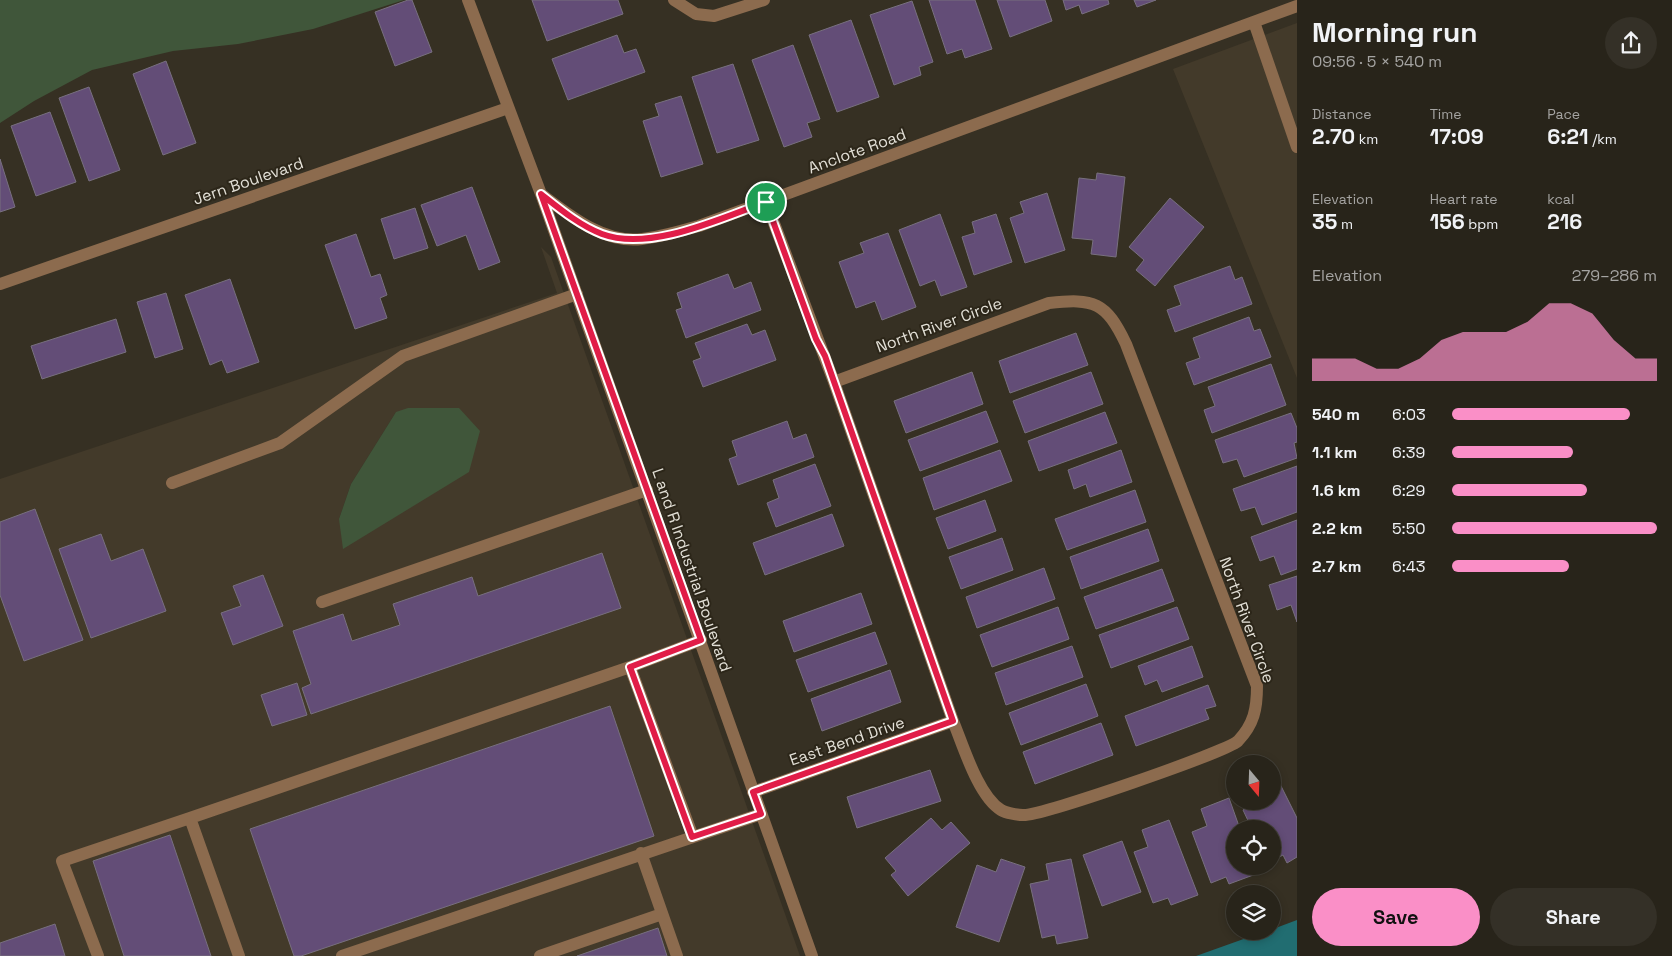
<!DOCTYPE html>
<html lang="en">
<head>
<meta charset="utf-8">
<style>
  :root { --surface:#28241a; --page:#343027; --text:#f1f3f6; --muted:#a5a4a2; --line:#444139; --accent:#fa8fc7 }
  body { margin:0; font-family:"Space Grotesk",sans-serif; background:var(--page); color:var(--text); height:100vh; display:flex; flex-direction:column; font-size:19px; white-space:nowrap }
  * { box-sizing:border-box; margin:0 }
  p { font-size:16px; color:var(--muted) }
  .icon { flex:none; width:28px; height:28px; fill:none; stroke:currentColor; stroke-width:2; stroke-linecap:round; stroke-linejoin:round }
  .map { position:relative; flex:1; overflow:hidden }
  .side { display:flex; flex-direction:column; background:var(--surface); width:375px }
  .side>* { flex:none }
  .needle { width:32px; rotate:161deg }
  .controls { position:absolute; left:1226px; top:755px; display:grid; gap:10px }
  .controls a { display:grid; place-items:center; width:55px; height:55px; border-radius:50%; background:var(--surface); box-shadow:0 2px 8px #0003,0 0 0 1px var(--line); font-size:25px }
  .pin { position:absolute; display:grid; place-items:center; width:42px; height:42px; color:#fff; margin:-21px; border:2px solid #fff; border-radius:50%; box-shadow:0 1px 5px #0007 }
  .round { display:grid; place-items:center; flex:none; width:52px; height:52px; border-radius:26px; background:var(--page) }
  .headline { display:flex; align-items:center; justify-content:space-between; height:85px; padding:0 15px }
  h1 { font-size:28px; font-weight:800; line-height:38px }
  .figures { display:grid; grid-template-columns:repeat(3,1fr); gap:8px; height:85px; padding:5px 15px }
  .figures div { display:grid; align-content:center }
  .figures b { font-size:21px; font-weight:800 }
  .figures small { font-size:14px; font-weight:400 }
  .figures p { font-size:14px }
  .chart { height:140px; padding:10px 15px }
  .chart p { display:flex; justify-content:space-between }
  .chart svg { width:100%; height:90px; margin-top:5px; fill:var(--accent); opacity:.7 }
  .primary-button { display:flex; gap:10px; margin-top:auto; padding:10px 15px }
  .primary-button a { flex:1; height:58px; border-radius:30px; background:var(--accent); color:#111; font-size:20px; font-weight:800; line-height:58px; text-align:center }
  .primary-button a+a { background:var(--page); color:var(--text) }
  ul { padding:0 15px; list-style:none; font-size:16px }
  li { display:grid; grid-template-columns:80px 60px 1fr; align-items:center; height:38px }
  li i { height:12px; border-radius:6px; background:var(--accent) }
  main { display:flex; flex:1; min-height:0 }
  .map>svg:first-child { display:block }
  .industrial { fill:#433a2a; fill-rule:evenodd }
  .green { fill:#40563a }
  .water { fill:#216d71 }
  .building { fill:#634d77; stroke:#78707f }
  .lines { fill:none; stroke-linecap:round; stroke-linejoin:round }
  .minor { stroke:#8c6b4e; stroke-width:12 }
  .route-casing { stroke:#fff; stroke-width:10 }
  .route { stroke:#e11d48; stroke-width:6 }
  .labels { text-anchor:middle; dominant-baseline:central; stroke-width:4; stroke-linejoin:round; paint-order:stroke }
  .street-label { font-size:16px; fill:#e3e0d7; stroke:#2c2619 }
</style>
</head>
<body>
<main>
<div class="map">
<svg width="1297" height="956" viewBox="0 0 1297 956">
  <rect width="100%" height="100%" fill="#363023"/>
  <path class="industrial" d="M1297 23V378L1173 69Z
    M541 247 551 257 800 956H0V479L557 293ZM396 412 339 519 351 484Z"/>
  <path class="green" d="M0 0H404L313 29 238 44 173 51 92 70 34 101 0 123Z
    M408 408H459L480 431 469 472 343 549 339 519 351 484 396 412Z"/>
  <path class="water" d="M1297 920V956H1196L1266 931H1272L1273 929Z"/>
  <path class="building" d="M408 0H412L432 52 395 66 375 12Z
    M532 0H618L623 14 547 41Z
    M929 0H975L992 49 965 58 962 49 947 54Z
    M997 0H1045L1052 21 1010 37Z
    M1063 0H1108L1109 4 1082 14 1079 5 1066 10Z
    M1134 0H1156L1137 7Z
    M912 1 933 62 919 67 921 75 894 85 870 15Z
    M851 20 879 97 837 112 809 35Z
    M617 35 624 53 636 49 645 72 568 100 552 59Z
    M793 45 820 119 807 123 812 137 784 147 752 60Z
    M166 61 196 143 163 155 133 74Z
    M733 64 759 140 717 153 692 77Z
    M89 87 120 170 89 181 59 98Z
    M681 96 703 164 661 177 643 121 659 116 655 104Z
    M50 112 76 182 36 196 11 126Z
    M0 159 15 207 0 212Z
    M1097 173 1125 177 1116 257 1091 254 1093 240 1072 238 1079 178 1096 180Z
    M472 187 500 262 479 270 466 235 437 246 421 205Z
    M1047 193 1065 250 1025 263 1010 218 1024 213 1020 202Z
    M1170 198 1204 227 1155 286 1136 270 1144 260 1129 247Z
    M415 208 428 248 394 259 381 219Z
    M940 214 967 287 941 296 935 280 920 286 899 230Z
    M996 214 1012 262 974 275 962 237 975 233 972 222Z
    M888 233 916 307 882 320 875 301 856 308 839 262 864 253 860 243Z
    M356 234 371 277 380 274 387 295 380 298 387 318 355 329 325 245Z
    M1230 266 1235 280 1242 277 1252 304 1175 332 1167 310 1181 305 1174 286Z
    M728 274 734 289 751 282 761 310 686 338 676 310 682 308 677 293Z
    M230 279 259 362 227 373 222 360 210 365 185 295Z
    M166 293 183 349 155 358 137 302Z
    M1249 317 1254 331 1260 329 1271 357 1194 385 1186 363 1200 358 1193 338Z
    M116 319 126 352 42 379 31 346Z
    M747 324 752 335 765 330 776 360 703 387 693 361 701 358 695 343Z
    M1076 333 1088 365 1010 393 999 361Z
    M1271 364 1286 405 1212 433 1204 410 1215 406 1208 387Z
    M972 372 983 404 906 433 894 401Z
    M1091 372 1103 404 1025 433 1013 401Z
    M986 411 998 442 920 471 908 440Z
    M1105 412 1117 443 1039 471 1028 441Z
    M1291 413 1297 428V442L1294 443 1297 458 1244 477 1237 459 1223 463 1215 440Z
    M787 421 793 439 806 434 814 457 738 485 729 459 737 456 732 441Z
    M1000 450 1012 481 934 510 923 478Z
    M1121 450 1132 482 1090 497 1086 484 1074 489 1068 470Z
    M815 464 831 506 776 527 767 503 779 498 773 480Z
    M1297 466V512L1262 525 1255 507 1241 511 1233 489Z
    M1135 490 1146 522 1067 550 1055 519Z
    M985 500 996 531 948 549 936 518Z
    M35 509 83 640 24 661 0 595V522Z
    M832 514 844 546 765 575 753 543Z
    M1297 520V569L1281 575 1274 556 1260 561 1251 537Z
    M1148 529 1159 561 1081 589 1070 557Z
    M101 534 111 561 143 549 166 611 91 638 59 549Z
    M1002 538 1013 570 961 589 949 557Z
    M602 553 621 608 311 714 302 688 311 684 293 631 343 614 352 641 400 625 393 604 472 577 478 596Z
    M1044 568 1055 599 977 628 966 597Z
    M1162 569 1174 601 1096 629 1084 597Z
    M263 575 283 626 233 645 221 613 241 606 233 586Z
    M1297 576V622L1291 605 1277 610 1269 585Z
    M861 593 872 624 794 652 783 621Z
    M1058 607 1069 639 992 667 980 635Z
    M1177 607 1189 639 1111 668 1099 635Z
    M875 632 887 664 808 692 796 660Z
    M1072 646 1083 677 1006 705 995 673Z
    M1192 646 1203 677 1162 692 1157 680 1145 685 1138 666Z
    M890 670 901 702 822 731 811 699Z
    M297 683 307 715 272 726 261 695Z
    M1086 684 1098 716 1021 745 1009 713Z
    M1208 685 1216 706 1205 709 1209 719 1136 746 1125 716Z
    M610 706 654 836 301 956H294L250 829Z
    M1101 723 1113 755 1035 784 1023 752Z
    M930 770 941 801 857 828 847 797Z
    M1276 776 1297 818V857L1287 863 1283 855 1272 861V829H1252L1243 810 1258 801H1272V778Z
    M1229 798 1240 829H1235V866H1254L1256 874 1229 884 1226 877 1211 883 1192 832 1207 826 1201 809Z
    M931 818 942 830 951 822 970 843 908 896 891 875 896 871 885 858Z
    M1169 820 1198 895 1171 905 1168 898 1153 903 1134 852 1148 847 1142 830Z
    M170 835 211 956H124L93 861Z
    M1122 841 1141 892 1102 906 1083 855Z
    M1001 859 1025 867 999 942 956 927 977 865 996 872Z
    M1071 859 1088 938 1057 944 1055 935 1042 938 1030 884 1049 880 1046 864Z
    M55 924 65 956H0V943Z
    M658 928 667 956H577Z"/>
  <g class="lines">
    <path class="minor" d="M468 0 541 194 812 956
      M674 0 696 14 714 16 764 0
      M1254 22 1297 147
      M541 194C569 215 604 244 642 239 661 237 680 231 699 226L1297 6
      M766 202 834 382 1049 303C1094 298 1106 302 1126 344L1257 686C1257 709 1254 724 1238 741 1226 752 1042 816 1023 815 1018 815 1006 813 1001 810 978 796 963 745 953 721L834 382
      M0 284 508 108
      M172 483 280 443 403 356 577 294
      M322 602 647 490
      M630 667 693 837
      M753 792 953 721
      M641 853 677 956
      M98 956 62 861 190 818
      M239 956 190 818 630 667 701 640
      M342 956 761 814
      M540 956 662 914"/>
  </g>
  <g class="lines">
    <defs>
      <path id="route" d="M541 194C560 209 579 225 602 234 650 252 721 218 766 202L816 339 825 356 953 721 753 792 761 814 692 837 630 667 701 640Z"/>
    </defs>
    <use href="#route" class="route-casing"/>
    <use href="#route" class="route"/>
  </g>
  <g class="labels">
    <g class="street-label">
      <text transform="translate(857 151) rotate(-20)">Anclote Road</text>
      <text transform="translate(248 181) rotate(-19)">Jern Boulevard</text>
      <text transform="translate(939 325) rotate(-20)">North River Circle</text>
      <text transform="translate(692 570) rotate(71)">L and R Industrial Boulevard</text>
      <text transform="translate(1247 620) rotate(70)">North River Circle</text>
      <text transform="translate(847 741) rotate(-19)">East Bend Drive</text>
    </g>
  </g>
</svg>
<div class="controls">
<a><svg class="needle" viewBox="-14 -14 28 28"><path d="M0-13l5 13h-10z" fill="#e53935"/><path d="M0 13l5-13h-10z" fill="#a5a4a2"/></svg></a>
<a><svg class="icon" aria-label="locate" viewBox="0 0 24 24"><circle cx="12" cy="12" r="6"/><path d="M12 2v4M12 18v4M2 12h4M18 12h4"/></svg></a>
<a><svg class="icon" aria-label="layers" viewBox="0 0 24 24"><path d="M12 4l9 5-9 5-9-5zM3 14l9 5 9-5"/></svg></a>
</div>
<div class="pin" style="left:766px;top:202px;background:#1e9e55"><svg class="icon" aria-label="arrive" viewBox="0 0 24 24"><path d="M6 21V4h12l-3 4 3 4H6"/></svg></div>
</div>
<section class="side">
<div class="headline"><div><h1>Morning run</h1><p>09:56 · 5 × 540 m</p></div><a class="round"><svg class="icon" aria-label="share" viewBox="0 0 24 24"><path d="M12 15V3M7 8l5-5 5 5M5 13v7h14v-7"/></svg></a></div>
<div class="figures">
<div><p>Distance</p><b>2.70<small> km</small></b></div>
<div><p>Time</p><b>17:09</b></div>
<div><p>Pace</p><b>6:21<small> /km</small></b></div>
</div>
<div class="figures">
<div><p>Elevation</p><b>35<small> m</small></b></div>
<div><p>Heart rate</p><b>156<small> bpm</small></b></div>
<div><p>kcal</p><b>216</b></div>
</div>
<div class="chart"><p><span>Elevation</span>279–286 m</p>
<svg viewBox="0 0 160 44" preserveAspectRatio="none"><path d="M0 44V33L10 33L20 33L30 38L40 38L50 33L60 24L70 20L80 20L90 20L100 15L110 6L120 6L130 11L140 24L150 33L160 33V44z"/></svg>
</div>
<ul>
<li><b>540 m</b>6:03<i style="width:87%"></i></li>
<li><b>1.1 km</b>6:39<i style="width:59%"></i></li>
<li><b>1.6 km</b>6:29<i style="width:66%"></i></li>
<li><b>2.2 km</b>5:50<i style="width:100%"></i></li>
<li><b>2.7 km</b>6:43<i style="width:57%"></i></li>
</ul>
<div class="primary-button"><a>Save</a><a>Share</a></div>
</section>
</main>
</body>
</html>
